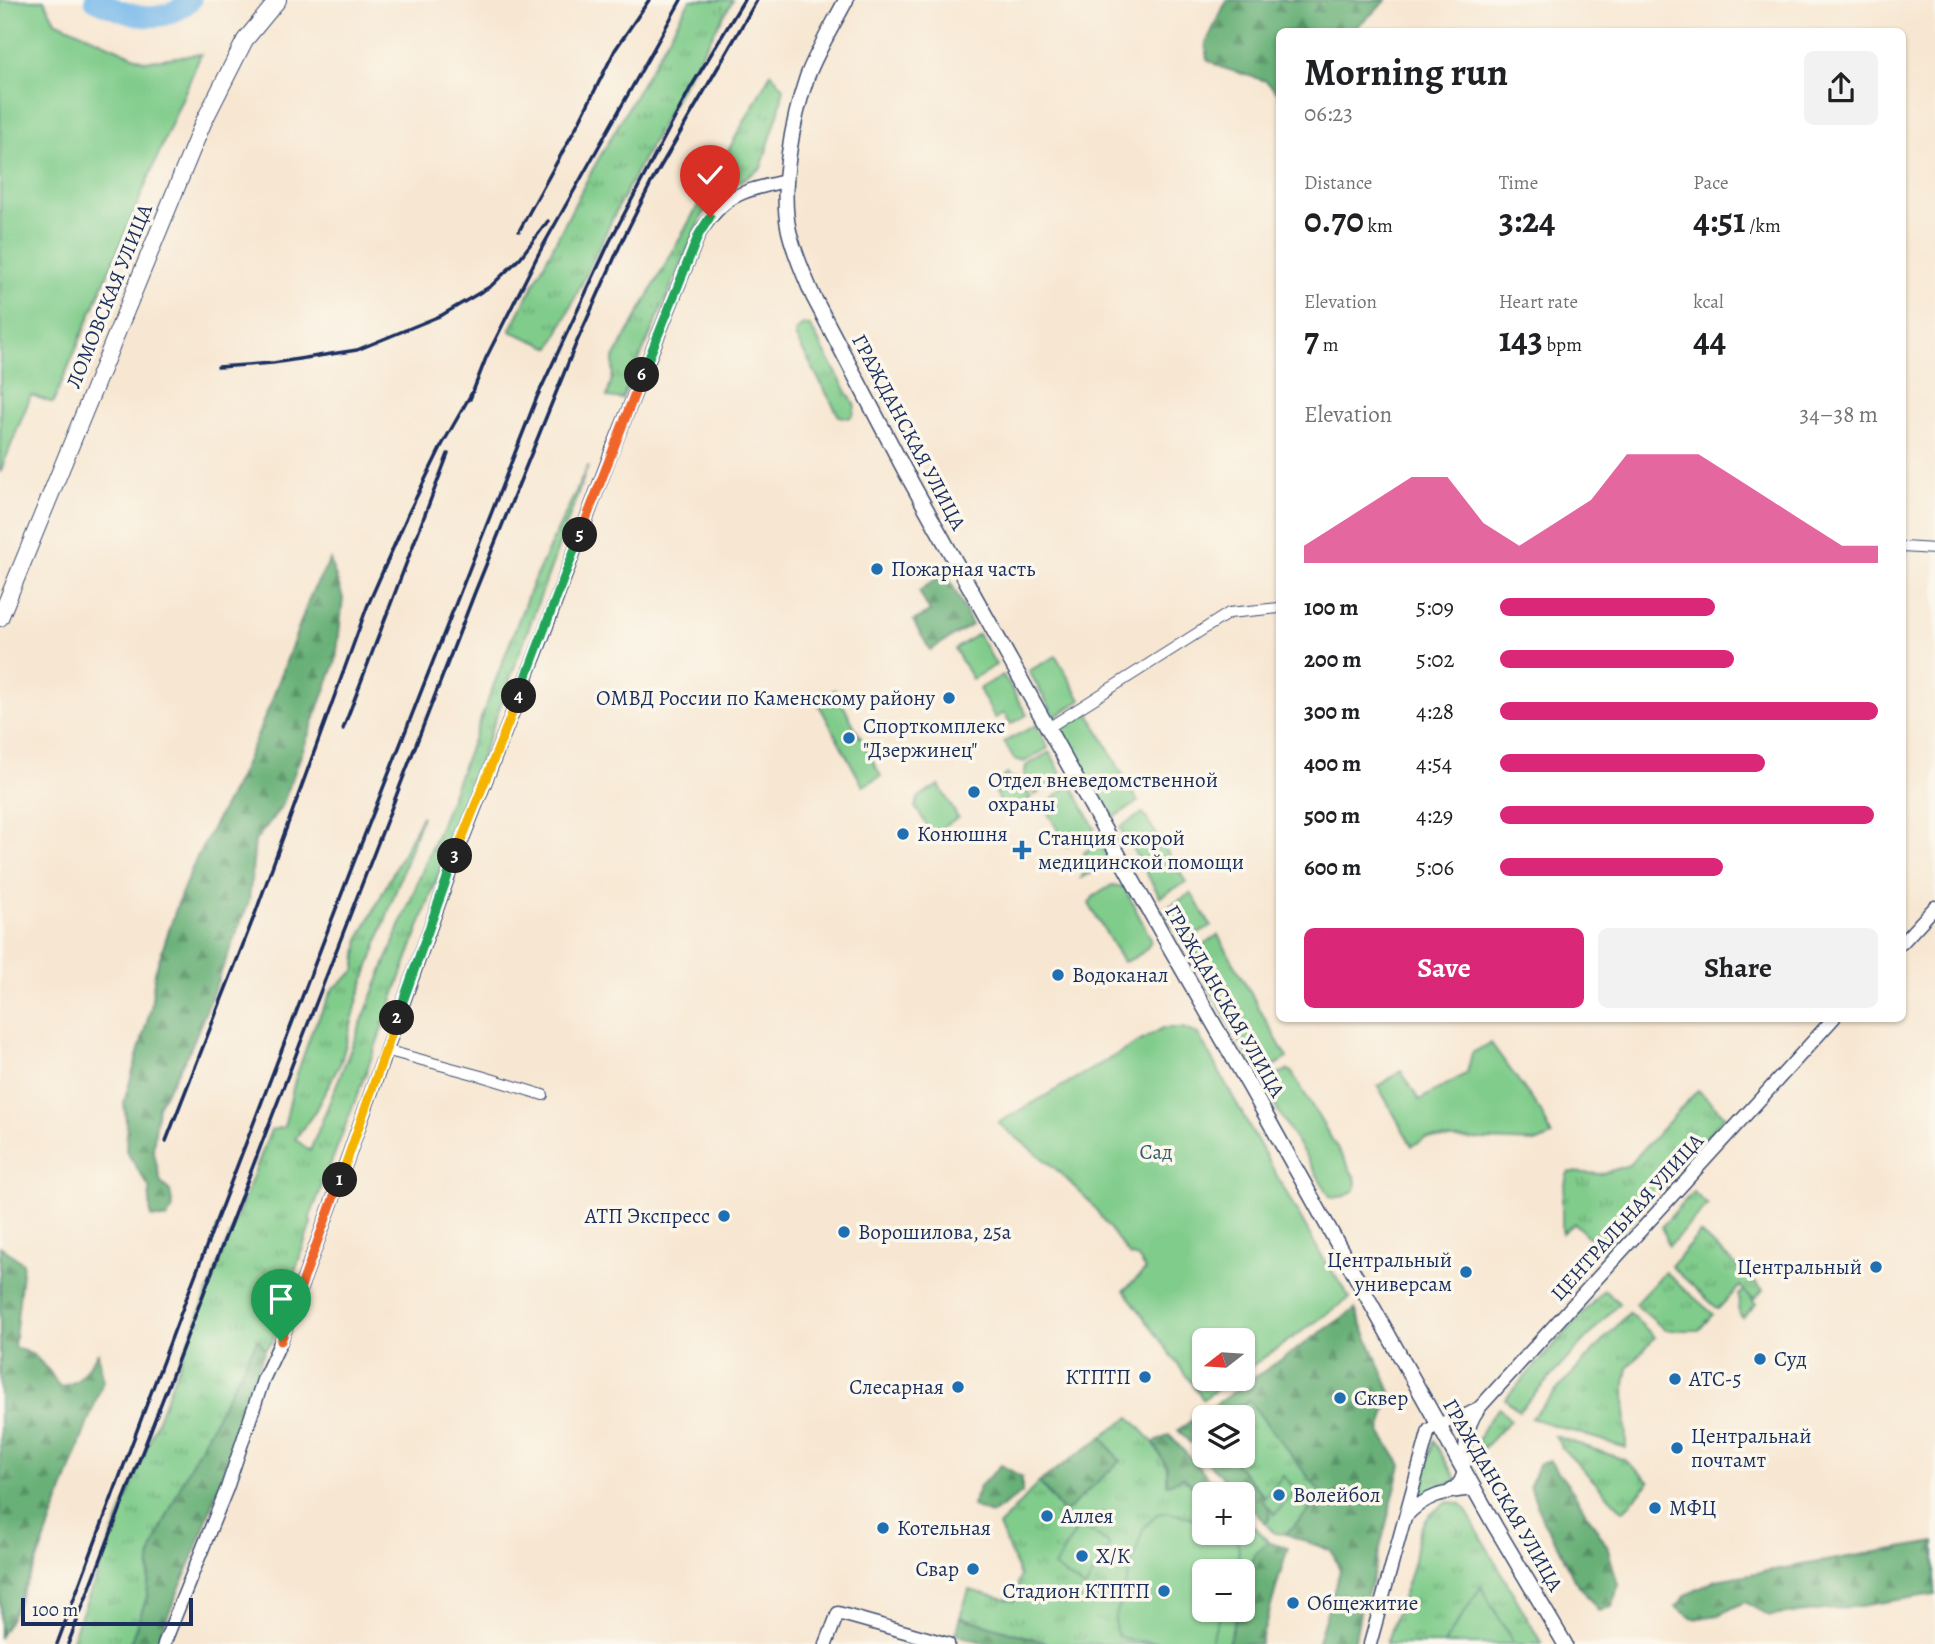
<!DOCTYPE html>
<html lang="en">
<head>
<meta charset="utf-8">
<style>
  :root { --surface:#fff; --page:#f2f2f2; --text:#202124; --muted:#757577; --accent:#db2777 }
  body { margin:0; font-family:Alegreya,serif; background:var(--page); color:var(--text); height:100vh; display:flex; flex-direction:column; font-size:26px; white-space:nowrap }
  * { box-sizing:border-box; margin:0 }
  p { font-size:23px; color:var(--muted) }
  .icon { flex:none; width:38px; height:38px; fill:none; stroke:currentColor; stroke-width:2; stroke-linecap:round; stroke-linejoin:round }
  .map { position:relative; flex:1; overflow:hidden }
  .side { position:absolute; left:1276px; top:28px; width:630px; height:994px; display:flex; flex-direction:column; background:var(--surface); border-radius:10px; box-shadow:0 2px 5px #0004 }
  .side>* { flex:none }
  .needle { width:46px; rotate:253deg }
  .fabs { position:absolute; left:1192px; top:1328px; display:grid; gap:14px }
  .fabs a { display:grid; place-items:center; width:63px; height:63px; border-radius:10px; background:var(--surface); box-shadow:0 2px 5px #0004; font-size:35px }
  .scale { position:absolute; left:21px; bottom:18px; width:172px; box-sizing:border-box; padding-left:7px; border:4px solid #1b2f5e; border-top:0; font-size:19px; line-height:24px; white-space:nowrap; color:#1b2f5e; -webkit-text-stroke:5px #fbf7ec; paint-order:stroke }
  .pin { position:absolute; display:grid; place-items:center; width:60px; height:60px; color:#fff; margin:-72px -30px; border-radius:50% 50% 50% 0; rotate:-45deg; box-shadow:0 0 7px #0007 }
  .pin .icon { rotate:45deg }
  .km { position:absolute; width:35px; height:35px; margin:-18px; border-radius:50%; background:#222; color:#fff; font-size:19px; line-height:35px; text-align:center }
  .round { display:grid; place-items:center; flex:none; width:74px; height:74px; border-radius:10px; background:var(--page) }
  .headline { display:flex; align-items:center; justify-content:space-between; height:119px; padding:0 28px }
  h1 { font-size:38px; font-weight:700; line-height:52px }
  .metrics { display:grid; grid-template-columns:repeat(3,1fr); gap:10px; height:119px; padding:7px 28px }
  .metrics div { display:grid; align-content:center }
  .metrics b { font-size:35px; font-weight:700 }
  .metrics small { font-size:19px; font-weight:400 }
  .metrics p { font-size:19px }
  .chart { height:196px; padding:14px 28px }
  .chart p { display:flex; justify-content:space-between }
  .chart svg { width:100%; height:126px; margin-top:7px; fill:var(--accent); opacity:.7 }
  .primary-button { display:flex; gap:14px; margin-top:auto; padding:14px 28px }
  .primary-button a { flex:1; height:80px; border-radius:10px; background:var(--accent); color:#fff; font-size:28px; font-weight:700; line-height:80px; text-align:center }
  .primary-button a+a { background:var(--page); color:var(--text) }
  ul { padding:0 28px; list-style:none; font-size:23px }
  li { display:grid; grid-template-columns:112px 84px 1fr; align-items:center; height:52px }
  li i { height:18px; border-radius:9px; background:var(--accent) }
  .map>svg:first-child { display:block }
  .grass { fill:url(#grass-tufts); stroke:#4e7e74; stroke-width:2 }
  .forest { fill:url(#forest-firs); stroke:#42706a; stroke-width:2 }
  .green { fill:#80cc8b; stroke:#4e7e74; stroke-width:2 }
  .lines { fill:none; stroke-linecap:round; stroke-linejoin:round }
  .river { stroke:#74b8ea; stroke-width:21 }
  .minor-casing { stroke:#3c4b6f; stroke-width:12 }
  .tertiary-casing { stroke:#3c4b6f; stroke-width:15 }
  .secondary-casing { stroke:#3c4b6f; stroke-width:17 }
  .primary-casing { stroke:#3c4b6f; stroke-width:18 }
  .minor { stroke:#fff; stroke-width:10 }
  .tertiary { stroke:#fff; stroke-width:12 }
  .secondary { stroke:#fff; stroke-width:14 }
  .primary { stroke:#fff; stroke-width:16 }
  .rail { stroke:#1b2f5e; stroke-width:3.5 }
  .split-1-casing { stroke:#fff; stroke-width:14 }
  .split-2-casing { stroke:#fff; stroke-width:14 }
  .split-3-casing { stroke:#fff; stroke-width:14 }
  .split-4-casing { stroke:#fff; stroke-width:14 }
  .split-5-casing { stroke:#fff; stroke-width:14 }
  .split-6-casing { stroke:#fff; stroke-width:14 }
  .split-7-casing { stroke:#fff; stroke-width:14 }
  .split-1 { stroke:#f0652b; stroke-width:9 }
  .split-2 { stroke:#f5b400; stroke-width:9 }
  .split-3 { stroke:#22a559; stroke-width:9 }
  .split-4 { stroke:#f5b400; stroke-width:9 }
  .split-5 { stroke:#22a559; stroke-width:9 }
  .split-6 { stroke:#f0652b; stroke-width:9 }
  .split-7 { stroke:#22a559; stroke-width:9 }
  .poi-dot { fill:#1f6fb2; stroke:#fbf7ec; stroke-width:2.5 }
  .labels { text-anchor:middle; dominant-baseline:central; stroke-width:7; stroke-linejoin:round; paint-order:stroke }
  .street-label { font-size:21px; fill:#1b2f5e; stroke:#fbf7ec }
  .poi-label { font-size:21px; fill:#1b2f5e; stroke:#fbf7ec; text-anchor:start }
  .park-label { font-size:21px; fill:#395e6c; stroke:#fbf7ec }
</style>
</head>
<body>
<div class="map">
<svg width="1935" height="1644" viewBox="0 0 1935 1644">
  <defs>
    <pattern id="grass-tufts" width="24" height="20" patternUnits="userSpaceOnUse" patternTransform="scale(1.75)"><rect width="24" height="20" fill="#80cc8b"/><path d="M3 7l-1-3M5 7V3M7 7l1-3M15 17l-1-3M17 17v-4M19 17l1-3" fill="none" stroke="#68a675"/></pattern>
    <pattern id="forest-firs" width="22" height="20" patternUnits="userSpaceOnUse" patternTransform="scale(1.75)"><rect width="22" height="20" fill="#68b077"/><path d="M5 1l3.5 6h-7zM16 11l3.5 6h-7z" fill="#559065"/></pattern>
  </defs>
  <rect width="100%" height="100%" fill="#fbf7ec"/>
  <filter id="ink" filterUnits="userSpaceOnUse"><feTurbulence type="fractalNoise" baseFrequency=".0143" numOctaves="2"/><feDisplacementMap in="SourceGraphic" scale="14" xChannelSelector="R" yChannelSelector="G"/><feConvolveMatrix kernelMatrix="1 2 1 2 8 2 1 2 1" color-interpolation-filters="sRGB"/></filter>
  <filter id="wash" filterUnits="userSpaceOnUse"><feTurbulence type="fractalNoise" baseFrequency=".00686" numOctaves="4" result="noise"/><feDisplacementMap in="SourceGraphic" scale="28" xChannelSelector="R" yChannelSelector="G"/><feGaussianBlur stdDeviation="1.57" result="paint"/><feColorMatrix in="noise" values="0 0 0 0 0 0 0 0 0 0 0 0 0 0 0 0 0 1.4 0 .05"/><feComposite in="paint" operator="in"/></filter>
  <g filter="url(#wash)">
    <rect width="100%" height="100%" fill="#f7e7d2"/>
    <path class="grass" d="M690 0H733L680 90 620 203 551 348 510 331 590 174Z
      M771 73 784 88 779 111 761 168 709 201 622 399 607 397 613 374V360Z
      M803 324 810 326 855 406 853 415 849 418 839 416 796 338 795 332Z
      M588 466 365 1075 310 1217 311 1223 272 1342 265 1349 257 1340 186 1475 162 1527 151 1554 147 1597 130 1644H70L271 1130 284 1127 295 1080 312 1031 333 989 355 971 359 939 422 816 359 995 341 1062 314 1113 295 1139 310 1151 439 829 533 582Z
      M1698 1090 1725 1116 1604 1252 1574 1223 1562 1233V1200L1567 1175 1569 1172 1601 1174 1629 1165Z
      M1693 1192 1708 1205 1669 1246 1662 1226Z
      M1700 1233 1763 1290 1754 1299 1744 1291 1756 1304 1743 1318 1740 1315 1738 1295 1744 1290 1740 1286 1718 1309 1671 1266Z
      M1665 1272 1713 1314 1699 1330H1665L1635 1304Z
      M1604 1290 1619 1303 1519 1411 1505 1399Z
      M1629 1313 1655 1337 1628 1368 1625 1384 1626 1448 1531 1418Z
      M1249 1401 1324 1496 1286 1534 1274 1533 1265 1523 1270 1517 1268 1501 1229 1456H1242V1418H1226Z
      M1499 1408 1510 1420 1477 1455C1476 1435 1486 1422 1499 1408Z
      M1130 1417 1154 1443 1167 1467 1183 1477 1204 1497V1533L1242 1534 1254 1526 1269 1542 1255 1553 1243 1595 1242 1572H1204V1610H1238L1228 1644H1050L960 1617 969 1590 1014 1601 1020 1576 999 1526 1039 1482 1064 1513 1119 1461 1102 1437Z
      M1555 1436 1625 1460 1650 1482 1623 1511 1561 1447Z
      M1434 1441 1457 1481 1435 1487 1415 1499Z
      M1448 1502 1460 1503 1464 1507 1542 1644H1514L1481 1587 1444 1644H1386C1395 1616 1407 1589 1414 1560 1416 1550 1416 1538 1421 1528 1427 1516 1437 1508 1448 1502Z"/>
    <path class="forest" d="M1227 0H1386C1376 12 1363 20 1352 31L1279 32V94L1266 81 1220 67 1207 59 1206 43Z
      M330 560 343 598 336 661 282 806 255 841 249 901 205 1013 189 1052 158 1106 153 1149 161 1183 170 1191 173 1208 166 1219 151 1217 149 1187 126 1151 127 1131 124 1102 151 1008 155 972 181 894 197 857 239 778 270 705 311 594Z
      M946 572 972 625 930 650 913 621 930 612 919 591Z
      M0 1246 23 1263 14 1347 34 1355 50 1372 60 1388 77 1381 98 1353 103 1381 37 1561 11 1618 0 1636Z
      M1355 1309 1391 1392 1380 1432 1401 1465 1371 1584 1360 1613 1354 1644H1317L1340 1571 1332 1551 1286 1534 1323 1496 1249 1401 1226 1417 1204 1418V1433L1190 1443 1178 1430Z
      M258 1339 265 1349 198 1545 165 1622 157 1644H130L147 1597 151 1554 162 1527 186 1474Z
      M1169 1435 1224 1494H1204V1497L1183 1477 1167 1485V1467L1154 1443Z
      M1102 1437 1120 1461 1064 1513 1039 1482Z
      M1204 1452V1456H1229L1268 1501 1270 1517 1265 1523 1243 1499 1242 1494H1238L1200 1454Z
      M1550 1461 1574 1493 1607 1546 1618 1585 1613 1605 1599 1611 1574 1579 1559 1547 1543 1521 1530 1486 1538 1464Z
      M1001 1465 1022 1477V1493L991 1514 972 1506 980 1486Z
      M1269 1542 1288 1547 1260 1644H1228L1238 1610H1242L1243 1595 1255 1553Z
      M1935 1542V1594L1860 1606 1770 1616 1745 1602 1718 1615 1693 1619 1676 1607 1686 1595 1716 1580Z
      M960 1617 1050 1644H989L955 1634Z"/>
    <path class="green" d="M0 0H44L55 21 145 61 201 54 53 403 31 395 0 473Z
      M978 634 996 665 972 679 955 649Z
      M1056 656 1081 700 1055 717 1029 671Z
      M1003 675 1027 715 1011 724 1004 713 995 718 979 689Z
      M835 690 881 776 863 786 817 701Z
      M1088 712 1138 802 1111 819 1061 729Z
      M1036 725 1048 748 1024 762 1014 759 1004 742Z
      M1050 752 1062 775 1035 795 1024 777 1026 766Z
      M1007 774 1012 779 1019 778 1031 798 1006 813 994 789 1005 782 1002 778Z
      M1071 784 1095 829 1067 846 1044 806Z
      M939 785 958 818 932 833 915 807 919 797Z
      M1143 813 1186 882 1160 897 1120 827Z
      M1094 846C1105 845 1107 856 1110 865L1081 878 1088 867 1083 853Z
      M1112 885 1124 887 1151 939C1149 951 1134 959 1123 962L1089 904 1093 897Z
      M1191 893 1211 926 1183 943 1163 910Z
      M1218 935 1287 1058 1275 1065 1257 1071 1189 954Z
      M1163 1028H1183L1198 1034 1321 1255 1350 1298 1243 1372 1242 1340H1204V1379H1232L1203 1399 1124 1290 1146 1270 1138 1258 1129 1255 1090 1202 1056 1169 998 1123Z
      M1491 1043 1541 1112 1552 1136 1538 1142 1426 1138 1412 1146 1378 1086 1401 1071 1419 1100 1467 1073 1472 1053Z
      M1288 1070 1291 1071 1355 1178 1356 1182 1355 1190 1345 1196 1331 1198 1272 1101C1266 1081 1269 1077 1288 1070Z
      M1283 1476 1297 1490 1275 1514 1262 1500Z
      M1167 1512 1204 1522V1533H1231C1243 1545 1239 1556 1234 1571L1204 1572V1610H1221L1210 1644C1191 1644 1129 1644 1118 1635 1114 1630 1115 1624 1115 1619L1143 1529 1157 1514Z
      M1080 1524 1110 1545 1085 1588 1054 1567Z
      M1481 1587 1514 1644H1444Z"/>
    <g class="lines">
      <path class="river" d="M95 0C128 16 161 28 191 0"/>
    </g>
  </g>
  <g filter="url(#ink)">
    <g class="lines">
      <defs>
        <path id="minor" d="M1902 547 1935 549
          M1048 728 1229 613 1279 608
          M385 1050 481 1076 543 1095"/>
        <path id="tertiary" d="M1902 943 1935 907
          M1450 1491C1469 1481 1463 1459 1466 1441 1468 1430 1471 1419 1478 1410
          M1405 1517C1427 1494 1444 1492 1475 1489
          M164 1644 227 1488 263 1380 281 1341 332 1202 455 858 541 641 611 453 699 234C725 194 740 192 785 181
          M826 1644 838 1613 948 1644
          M1370 1644 1429 1430C1442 1419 1463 1421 1480 1407L1834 1018"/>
        <path id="secondary" d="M846 0C833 25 817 51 807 77 793 118 779 188 789 231 794 253 804 275 813 296L905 471 1168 944 1250 1087 1495 1526 1565 1644"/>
        <path id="primary" d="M0 618 203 123 245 40 278 0"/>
      </defs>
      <use href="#minor" class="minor-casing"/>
      <use href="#tertiary" class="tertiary-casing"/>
      <use href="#secondary" class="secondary-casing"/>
      <use href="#primary" class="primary-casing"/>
      <use href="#minor" class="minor"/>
      <use href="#tertiary" class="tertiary"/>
      <use href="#secondary" class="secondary"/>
      <use href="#primary" class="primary"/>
      <path class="rail" d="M519 231 579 122 615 50 649 0
        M218 367 273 363 357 350 442 315 491 286 520 258 548 221
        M470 399 486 358 539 253 681 0
        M343 729 448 454
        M166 1141 255 914 367 607 409 512 442 445 474 389
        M57 1644 191 1286 352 867 537 397 610 241 691 87 744 0
        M68 1644 475 592 575 346 622 241 651 183 757 0"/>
    </g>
  </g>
  <g class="lines" filter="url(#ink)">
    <defs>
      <path id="split-1" d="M281 1341 340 1180"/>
      <path id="split-2" d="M340 1180 397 1018"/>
      <path id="split-3" d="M397 1018 455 856"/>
      <path id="split-4" d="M455 856 519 696"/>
      <path id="split-5" d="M519 696 580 535"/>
      <path id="split-6" d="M580 535 642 375"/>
      <path id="split-7" d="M642 375 699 234 710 217"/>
    </defs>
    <use href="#split-1" class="split-1-casing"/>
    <use href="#split-2" class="split-2-casing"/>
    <use href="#split-3" class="split-3-casing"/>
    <use href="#split-4" class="split-4-casing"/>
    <use href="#split-5" class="split-5-casing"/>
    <use href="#split-6" class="split-6-casing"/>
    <use href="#split-7" class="split-7-casing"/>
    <use href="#split-1" class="split-1"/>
    <use href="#split-2" class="split-2"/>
    <use href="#split-3" class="split-3"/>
    <use href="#split-4" class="split-4"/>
    <use href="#split-5" class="split-5"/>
    <use href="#split-6" class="split-6"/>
    <use href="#split-7" class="split-7"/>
  </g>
  <g class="poi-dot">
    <circle cx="877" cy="569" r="7"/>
    <circle cx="949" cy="698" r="7"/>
    <circle cx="849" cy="738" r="7"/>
    <circle cx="974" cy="792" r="7"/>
    <circle cx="903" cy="834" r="7"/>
    <path d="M1018.5 839.5h7v7h7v7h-7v7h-7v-7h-7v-7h7z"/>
    <circle cx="1058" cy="975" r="7"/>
    <circle cx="724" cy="1216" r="7"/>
    <circle cx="844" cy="1232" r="7"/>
    <circle cx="1876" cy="1267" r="7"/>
    <circle cx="1466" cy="1272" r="7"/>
    <circle cx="1760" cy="1359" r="7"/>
    <circle cx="1145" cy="1377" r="7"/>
    <circle cx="1675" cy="1379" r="7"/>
    <circle cx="958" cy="1387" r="7"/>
    <circle cx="1340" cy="1398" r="7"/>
    <circle cx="1677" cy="1448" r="7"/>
    <circle cx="1279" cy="1495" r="7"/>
    <circle cx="1655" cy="1508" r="7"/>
    <circle cx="1047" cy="1516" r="7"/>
    <circle cx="883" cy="1528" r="7"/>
    <circle cx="1082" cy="1556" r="7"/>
    <circle cx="973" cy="1569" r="7"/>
    <circle cx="1164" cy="1591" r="7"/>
    <circle cx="1293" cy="1603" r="7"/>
  </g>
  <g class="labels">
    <g class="street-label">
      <text transform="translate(109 296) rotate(-68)">ЛОМОВСКАЯ УЛИЦА</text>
      <text transform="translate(909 432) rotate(62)">ГРАЖДАНСКАЯ УЛИЦА</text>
      <text transform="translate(1225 1001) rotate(60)">ГРАЖДАНСКАЯ УЛИЦА</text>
      <text transform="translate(1627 1217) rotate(-48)">ЦЕНТРАЛЬНАЯ УЛИЦА</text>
      <text transform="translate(1503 1495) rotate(60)">ГРАЖДАНСКАЯ УЛИЦА</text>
    </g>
    <g class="poi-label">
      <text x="891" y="569">Пожарная часть</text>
      <text x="935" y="698" text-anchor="end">ОМВД России по Каменскому району</text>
      <text x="863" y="726">Спорткомплекс<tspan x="863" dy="24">"Дзержинец"</tspan></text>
      <text x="988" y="780">Отдел вневедомственной<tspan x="988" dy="24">охраны</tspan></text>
      <text x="917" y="834">Конюшня</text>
      <text x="1038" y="838">Станция скорой<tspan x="1038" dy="24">медицинской помощи</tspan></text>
      <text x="1072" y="975">Водоканал</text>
      <text x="710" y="1216" text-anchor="end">АТП Экспресс</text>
      <text x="858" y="1232">Ворошилова, 25а</text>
      <text x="1452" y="1260" text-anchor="end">Центральный<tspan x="1452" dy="24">универсам</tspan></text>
      <text x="1862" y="1267" text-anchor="end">Центральный</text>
      <text x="1774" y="1359">Суд</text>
      <text x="1131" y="1377" text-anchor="end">КТПТП</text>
      <text x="1689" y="1379">АТС-5</text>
      <text x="944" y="1387" text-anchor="end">Слесарная</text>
      <text x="1354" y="1398">Сквер</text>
      <text x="1691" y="1436">Центральнай<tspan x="1691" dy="24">почтамт</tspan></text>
      <text x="1293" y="1495">Волейбол</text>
      <text x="1669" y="1508">МФЦ</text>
      <text x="1061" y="1516">Аллея</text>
      <text x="897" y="1528">Котельная</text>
      <text x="1096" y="1556">Х/К</text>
      <text x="959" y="1569" text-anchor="end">Свар</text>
      <text x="1150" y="1591" text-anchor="end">Стадион КТПТП</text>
      <text x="1307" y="1603">Общежитие</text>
    </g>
    <g class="park-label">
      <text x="1156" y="1152">Сад</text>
    </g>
  </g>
</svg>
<div class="fabs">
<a><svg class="needle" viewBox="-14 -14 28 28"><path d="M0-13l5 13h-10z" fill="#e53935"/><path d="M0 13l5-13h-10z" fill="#757577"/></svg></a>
<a><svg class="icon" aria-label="layers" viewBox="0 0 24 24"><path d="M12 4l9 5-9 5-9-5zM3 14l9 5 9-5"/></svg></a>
<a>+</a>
<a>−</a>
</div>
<div class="scale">100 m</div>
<div class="pin" style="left:281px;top:1341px;background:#1e9e55"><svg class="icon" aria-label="arrive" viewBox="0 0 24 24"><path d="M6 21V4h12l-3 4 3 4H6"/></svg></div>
<div class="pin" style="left:710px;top:217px;background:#d93025"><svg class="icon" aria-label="check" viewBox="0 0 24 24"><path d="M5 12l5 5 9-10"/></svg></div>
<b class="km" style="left:340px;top:1180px">1</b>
<b class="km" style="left:397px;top:1018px">2</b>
<b class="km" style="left:455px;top:856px">3</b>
<b class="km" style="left:519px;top:696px">4</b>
<b class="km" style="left:580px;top:535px">5</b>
<b class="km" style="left:642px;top:375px">6</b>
<section class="side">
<div class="headline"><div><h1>Morning run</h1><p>06:23</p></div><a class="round"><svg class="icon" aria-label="share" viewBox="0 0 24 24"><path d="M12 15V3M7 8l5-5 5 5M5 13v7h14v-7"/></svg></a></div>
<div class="metrics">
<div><p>Distance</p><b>0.70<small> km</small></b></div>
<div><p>Time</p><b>3:24</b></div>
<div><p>Pace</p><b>4:51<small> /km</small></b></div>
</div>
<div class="metrics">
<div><p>Elevation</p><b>7<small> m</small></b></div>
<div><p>Heart rate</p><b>143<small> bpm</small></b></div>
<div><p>kcal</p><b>44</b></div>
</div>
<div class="chart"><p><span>Elevation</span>34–38 m</p>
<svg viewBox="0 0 160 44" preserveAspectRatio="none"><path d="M0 44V38L10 30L20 22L30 14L40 14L50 30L60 38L70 30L80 22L90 6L100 6L110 6L120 14L130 22L140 30L150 38L160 38V44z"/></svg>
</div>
<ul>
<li><b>100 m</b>5:09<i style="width:57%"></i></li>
<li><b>200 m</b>5:02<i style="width:62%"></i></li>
<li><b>300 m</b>4:28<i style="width:100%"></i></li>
<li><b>400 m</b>4:54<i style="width:70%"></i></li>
<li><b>500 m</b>4:29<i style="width:99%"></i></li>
<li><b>600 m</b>5:06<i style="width:59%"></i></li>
</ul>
<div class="primary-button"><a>Save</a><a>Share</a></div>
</section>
</div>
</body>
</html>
